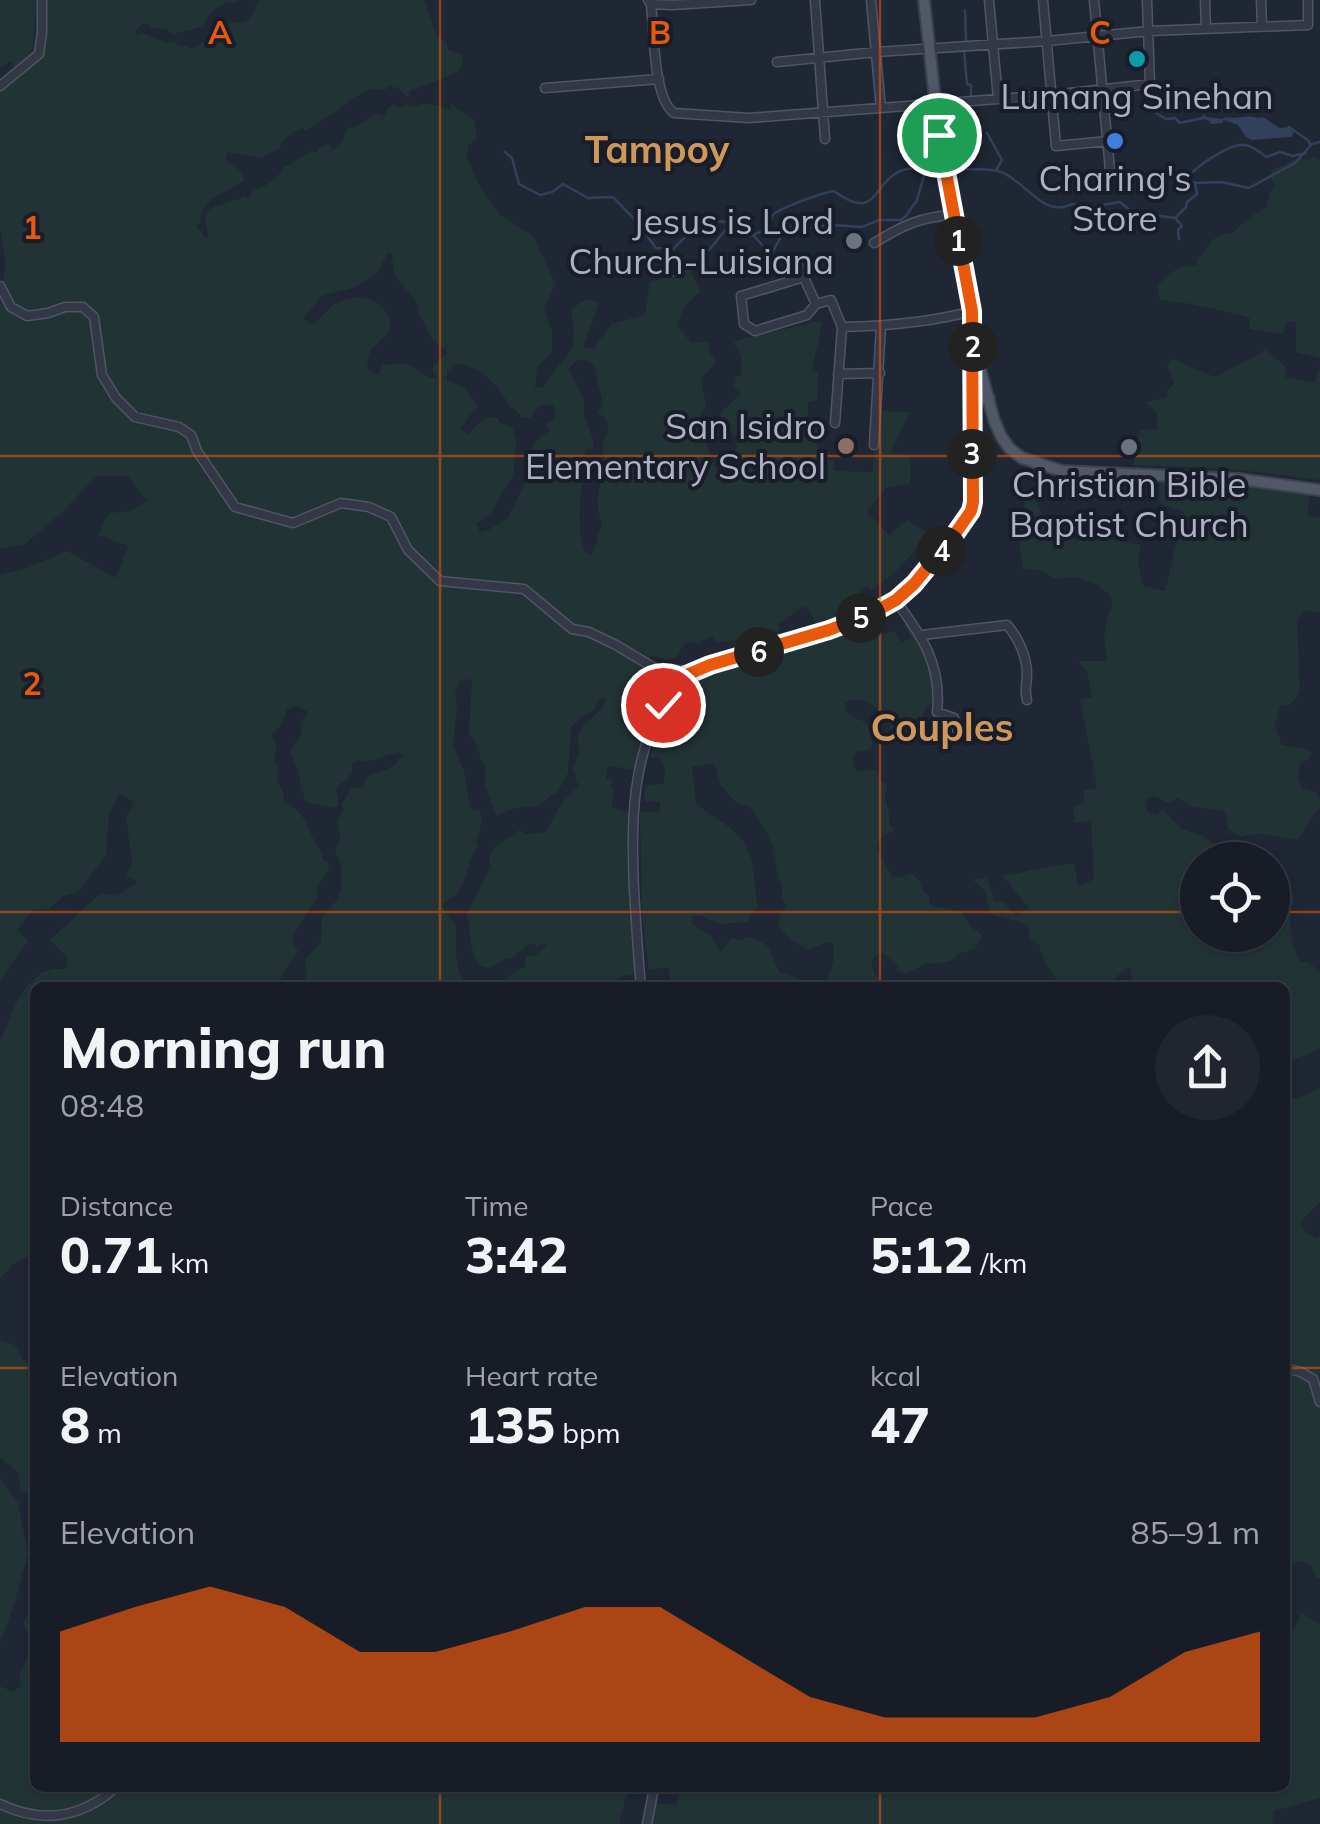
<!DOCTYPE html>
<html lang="en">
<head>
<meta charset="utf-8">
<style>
  :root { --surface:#171c27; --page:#20252f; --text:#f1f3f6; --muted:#9ea1a7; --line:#363a44; --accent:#ea580c }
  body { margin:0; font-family:Mulish,sans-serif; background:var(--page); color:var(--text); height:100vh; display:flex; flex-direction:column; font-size:38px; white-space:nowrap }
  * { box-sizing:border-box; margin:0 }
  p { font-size:32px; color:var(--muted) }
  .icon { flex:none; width:55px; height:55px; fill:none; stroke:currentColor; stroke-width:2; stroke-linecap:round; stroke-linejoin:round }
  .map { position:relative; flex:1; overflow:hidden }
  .drawer { position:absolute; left:30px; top:982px; width:1260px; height:810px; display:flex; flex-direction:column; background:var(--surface); border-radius:15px; box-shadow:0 2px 8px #0004,0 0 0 2px var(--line) }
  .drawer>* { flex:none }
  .buttons { position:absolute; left:1180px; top:842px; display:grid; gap:20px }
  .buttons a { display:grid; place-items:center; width:110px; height:110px; border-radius:50%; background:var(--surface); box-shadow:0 2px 8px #0004,0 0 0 2px var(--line); font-size:50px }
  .pin { position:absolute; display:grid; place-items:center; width:85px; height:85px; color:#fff; margin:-42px; border:5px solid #fff; border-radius:50%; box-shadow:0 2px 10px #0007 }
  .km { position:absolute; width:50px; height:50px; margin:-25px; border-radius:50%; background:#222; color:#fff; font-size:28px; line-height:50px; text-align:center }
  .round { display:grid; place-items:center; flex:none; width:105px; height:105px; border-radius:52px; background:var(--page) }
  .headline { display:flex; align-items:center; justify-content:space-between; height:170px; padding:0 30px }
  h1 { font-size:55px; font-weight:800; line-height:75px }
  .figures { display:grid; grid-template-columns:repeat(3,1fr); gap:15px; height:170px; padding:10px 30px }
  .figures div { display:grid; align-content:center }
  .figures b { font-size:50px; font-weight:800 }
  .figures small { font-size:28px; font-weight:400 }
  .figures p { font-size:28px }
  .chart { height:280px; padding:20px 30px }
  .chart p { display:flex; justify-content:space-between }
  .chart svg { width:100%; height:180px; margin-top:10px; fill:var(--accent); opacity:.7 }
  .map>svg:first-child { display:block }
  .green { fill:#223336; fill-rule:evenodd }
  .water { fill:#33405c }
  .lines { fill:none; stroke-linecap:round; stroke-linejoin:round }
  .stream { stroke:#33405c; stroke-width:2.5 }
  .minor-casing { stroke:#505563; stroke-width:11 }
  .major-casing { stroke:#3c414e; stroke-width:14 }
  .minor { stroke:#323845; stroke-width:8 }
  .major { stroke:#505765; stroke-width:10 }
  .route-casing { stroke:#fff; stroke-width:20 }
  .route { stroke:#ea580c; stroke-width:12 }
  .grid { fill:none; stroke:#e8590c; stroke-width:2.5; stroke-opacity:0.55 }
  .culture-dot { fill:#0f9aa8; stroke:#181d29; stroke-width:4 }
  .shop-dot { fill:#3f7fe0; stroke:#181d29; stroke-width:4 }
  .worship-dot { fill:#6b7280; stroke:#181d29; stroke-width:4 }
  .education-dot { fill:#8d6e63; stroke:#181d29; stroke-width:4 }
  .labels { text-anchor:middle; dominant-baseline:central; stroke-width:8; stroke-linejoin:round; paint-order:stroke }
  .poi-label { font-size:35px; fill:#acb2c2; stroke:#181d29 }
  .neighbourhood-label { font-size:38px; font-weight:bold; fill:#cf985a; stroke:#181d29 }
  .grid-label { font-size:32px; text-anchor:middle; font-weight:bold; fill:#e8590c; stroke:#181d29; stroke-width:8; stroke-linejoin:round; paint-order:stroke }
</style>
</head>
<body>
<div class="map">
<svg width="1320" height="1824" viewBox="0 0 1320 1824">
  <rect width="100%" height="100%" fill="#1f2634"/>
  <path class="green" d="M0 0H36L33 55 15 68 10 61 0 68Z
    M47 0H238V2C219 1 210 12 203 27L173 34 165 29 151 28 149 24 144 23 136 30V35L143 33 167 43 173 41 180 46H187L191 49C203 44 214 34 223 26 231 20 239 24 247 20 253 18 255 6 259 0H424L438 38 446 41 448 50 462 54 463 62 458 72 410 91 408 98 398 88 388 86 385 90 370 89C366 93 360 94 355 97 350 99 345 105 341 108 329 117 317 123 305 131L302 128C294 132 281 138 280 148L261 158 227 152 225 159 241 172 244 179 243 182 213 198 201 211V222L197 227 206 238 208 236 205 219 209 209C221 203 233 203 244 196L250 199V194L254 189C263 189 280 177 283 168L312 151 316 153 319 148 329 144 333 150 343 140 347 128C359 129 367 118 377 113L381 116 386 114 387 108 393 105 400 108 406 105 415 107C425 100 439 106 450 109L451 104 475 121 477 139 468 145 467 158 479 185 499 214 534 237 555 284 544 308 552 332V352L537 368 535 388 543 387C566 350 580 360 571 309L587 299 599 303 583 347 593 349 611 324 645 315 650 282 663 278H674L682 270 690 269 700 292 684 307 677 324 691 343 708 341 710 353 716 362 701 379 706 405 697 424C707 443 713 464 722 484L744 476 734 454 739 438 721 423V412L741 394 734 387 736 377 741 374V357L734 341 823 320 812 369 818 373 817 400 808 402V419H814L813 426H821L818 433 817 459 834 460V471L872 472 879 411 910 412 891 452 910 457V483L886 488 867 512 889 535 907 520 930 534C911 554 896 576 871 590L867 586 860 590 857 599 864 615 820 630 806 606C795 610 789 618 778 624L781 630 777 632 769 629 762 631 761 635 718 643 712 636 703 640 702 645 693 642 684 644 676 658 667 660 651 656 649 668 664 673 666 678 681 677 672 688 637 770 608 766 606 779 612 780 611 787 614 789 612 808 630 813 627 857 638 975 622 976 613 984 589 987H501L503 980 524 967 526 956H535L547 945 543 943 537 946 533 943C523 947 521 952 513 957 511 959 508 958 505 959 500 962 496 966 490 967 468 972 472 926 466 913 478 899 480 884 490 868 487 844 504 843 519 830L526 834 546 832 561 804 579 786 575 779 576 775 573 769C575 763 578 758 579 753 580 744 575 738 581 729 589 717 601 716 606 698H601L597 702 595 710 581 717 571 727 568 773 557 793 552 794C533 815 535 802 513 809 507 811 503 814 497 816L485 786V764L481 760 477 744 469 733 472 679 460 681 455 694 457 706 453 746 464 770 471 810 480 811 482 822 476 843 479 846C467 859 469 872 462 886 458 895 450 898 443 904L445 912 456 925C456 947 454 969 467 987H302L307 976 305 960 321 942 322 916 337 900 341 890V866L335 851 340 838 337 820 343 812 342 803 352 788 363 787C367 773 373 774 385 770 393 768 398 761 403 755L398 752 366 762 357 760 352 764V773L346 781 342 782 335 790 338 795V806L332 808C323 804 316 806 305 801L296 765 290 752 300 736 302 721 308 712 297 706 287 709C284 719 281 730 271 734L277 747 274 761 279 767C273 789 285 785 284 801 304 814 303 817 312 836 317 846 322 848 323 860L328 862 329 869 317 887V898L295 931 292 940 298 952 284 971 277 987 35 988V1241L30 1255 13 1264 0 1279V1042L16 1003 27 986 41 973 53 969H67L66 955 49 940C68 925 83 907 102 893L116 896 138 882 126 876 132 861 126 817 134 802 119 794 109 814 106 854 92 874 77 893 64 896 49 909 32 910 17 930 28 941 0 980V575L27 568 67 551 116 578 128 546 98 535 109 513 131 511 147 501 128 476H97L61 513 25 544 0 549V283L4 279 5 260 0 228V89L35 60 45 29ZM388 253 392 254 394 275 416 301 419 314 432 339 448 353 433 365V372L437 377 430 378 406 363 382 365 378 375 368 369C364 345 384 345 390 328 392 321 387 312 382 307 371 295 350 296 336 303 328 308 320 319 312 325L303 319 322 296 356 287 377 273ZM577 360 589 361 594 366 603 404 598 412C617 427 603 433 602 448 602 453 605 458 606 464 600 488 593 499 602 524 597 534 596 545 592 555L584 551C574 516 584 486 585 451L586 449 593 451V439L584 416V399L569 369ZM455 364C481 364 499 387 511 408L515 409 522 418H530L539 406 553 405 556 415 553 420 545 424 549 431C535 441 526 448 533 466L508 518 488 530 480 532 476 523C491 516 497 506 502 490H505L510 479H512C516 467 513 453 517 441L512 427 499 422 498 418 488 417 482 420 468 434 461 429 471 414 479 407 464 387 446 380 448 371Z
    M1314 156 1320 161V358L1296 352V322H1286L1284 334 1250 329 1249 317 1191 304 1160 300 1157 286C1168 274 1180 263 1198 266L1197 259C1212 246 1208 235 1233 233 1237 227 1261 209 1267 207L1269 194 1274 187 1271 175 1272 169C1288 167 1291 155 1309 160Z
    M1266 350 1286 367 1285 377 1315 383 1320 366V480L1231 469 1133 465 1139 430 1157 429V413L1146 402 1167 397 1166 392 1174 384 1167 364 1172 359 1215 377Z
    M1161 475 1311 489 1307 516 1320 517V612L1305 611 1297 619 1300 693 1290 704 1280 706 1275 726 1282 745 1306 749 1312 753 1309 758 1300 763 1298 777 1302 788 1316 792 1320 800V809C1312 814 1304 830 1299 839 1278 840 1261 829 1241 837L1228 829 1226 814 1223 811 1193 807 1178 798 1169 803 1154 796 1148 798 1145 805 1147 811 1157 815 1163 810 1182 829 1203 836 1218 847 1225 860H1198V935H1272L1273 871C1279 881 1289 888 1294 897 1289 925 1287 935 1300 962H1308L1320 972V1049L1295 1059 1291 1060 1285 1054V988L1132 987 1131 967C1122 970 1113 979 1111 987L1064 985C1051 976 1043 960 1039 945L1030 938 1028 926 1021 922 992 915 989 911 986 892 973 880 987 877 994 901H1003L1016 916 1029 908 1003 876C1027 872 1051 864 1075 864L1078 887 1094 879 1091 821 1074 823 1073 807 1084 802 1083 791 1097 788 1080 699 1092 697 1087 672 1078 661H1107L1104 639 1107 618 1112 605 1110 595 1096 584 1075 577 1057 579 1038 570 1023 569 1016 516H1025L1024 495 1035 499 1043 515 1076 541 1091 536 1141 545 1138 563 1143 586 1165 591 1184 512 1159 503Z
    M863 621 871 637 894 631 902 643 911 637 903 625 909 622 934 677V701L925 709 918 731 898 744C892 724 869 689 845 703L846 712C865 727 868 713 873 745L869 750 856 752 853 762 855 769 859 771 876 770 881 776 880 780 887 785 885 799 889 812V824L895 830C863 844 881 853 892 876L902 877 912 873 921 883 922 891 928 894 930 905 962 912 970 926 982 935 976 948 961 953 950 961 936 964 928 963 906 973 896 970 898 965 883 953 876 956 871 962 875 975 887 983 889 987H818C833 977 836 959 833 942H827L809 950 791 940 778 926 780 915 786 907 782 897V885L778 877 773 848 766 831 750 807 737 803 720 785 715 766 712 763 692 767 696 803C706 813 718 819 729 827 758 848 752 876 758 908L752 912 749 922 719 924 699 916H692V924L710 935 720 952 731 938 740 940 748 937 763 943 768 947 780 973 796 977 809 987H671L668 967 649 970 642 912 640 812H660V802L644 801 645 785 664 784 665 770 661 758 650 757C661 721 669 691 702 671Z
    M1320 1088V1202L1300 1222 1306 1234 1318 1238 1320 1234V1578L1317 1579 1311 1565 1300 1561 1285 1567V1096L1296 1099Z
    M0 1340 15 1345 23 1360 35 1361V1512L32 1495 21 1491 18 1472 0 1458Z
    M0 1479 18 1503 28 1553 14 1605 0 1643Z
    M35 1603V1788H651L650 1793 628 1789 619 1823 622 1824H0V1686L13 1692 21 1685 19 1675C31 1655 32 1644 23 1622Z
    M1302 1613 1320 1624V1798L1274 1811 1272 1824H652L656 1803 677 1805 680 1788H912V1791H922L930 1788H1285V1635L1294 1629Z"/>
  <path class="water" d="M1205 114 1206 117 1222 119 1226 117C1238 120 1245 114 1257 118 1265 114 1272 125 1280 128L1291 127 1294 133 1291 137 1252 140 1246 137 1238 125 1224 120 1222 123 1211 124 1210 121 1200 118Z"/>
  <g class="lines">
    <path class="stream" d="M965 10 966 42
      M964 50 967 84 971 85V97
      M1156 113 1166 119 1175 118 1180 123 1203 118
      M1289 127 1309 141 1310 146
      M987 133 1002 160 996 170
      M505 152 512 158 519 184 540 195 552 192 563 184 588 198 613 197 637 222 656 248 673 249C692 231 701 215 729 223
      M952 170C967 170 987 167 1001 172 1026 181 1043 219 1072 204L1089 207 1120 202 1132 212 1175 218 1186 207 1187 202 1197 194 1195 183 1188 181V177C1197 166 1230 143 1245 145 1253 146 1261 153 1266 157L1280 152 1293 156 1306 153
      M1196 183 1221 182 1249 188 1295 163 1312 144 1320 142
      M1176 219 1182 226 1178 230 1179 239
      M755 234 766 230C769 225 770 220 773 215 779 208 822 193 834 191 877 223 872 184 900 171 912 166 929 168 941 168
      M669 276H674L681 268C703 264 717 239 731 223L742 236 753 235 771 255 783 233 791 227 801 229 831 225 862 227 879 220H901L906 216 917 200 926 168"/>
    <defs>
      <path id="minor" d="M648 0 651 4C654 30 653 98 674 113L749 118 1052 95 1150 84 1147 0
        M815 0 825 139
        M871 0 881 108
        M989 0 998 99
        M1043 0 1056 146 1108 141
        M1094 0 1110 170
        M1205 0 1206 29
        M1261 0 1262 26
        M651 4 672 5 751 0
        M777 62 876 52 1047 41 1149 31 1308 25V0
        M0 86 39 54 42 32V0
        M545 88 659 79
        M874 243C902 226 919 217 953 215
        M795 258 816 304 807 315 755 331 744 324 741 296 804 277
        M0 286 11 307 27 316 48 313 65 307H83L94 317 102 375 116 398 135 417 179 427 191 435 197 451 235 507 293 523 341 503 369 507 391 517 408 550 440 581 524 589 572 629 589 632 616 645 656 669 697 671
        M816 304 831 300 842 327 835 423
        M842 327C885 326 929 323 972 311
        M838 374 880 373
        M874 445 881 326
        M896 601C922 636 942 665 937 712L954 718 958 732
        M922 635 1007 625C1018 637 1027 657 1027 674 1027 685 1024 689 1027 700
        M641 988C638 955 636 922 634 889 631 824 631 755 667 698 672 690 678 680 687 675 714 659 770 649 802 638 833 628 866 620 894 602 908 592 919 577 931 564 946 546 968 526 973 502L971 400 973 351
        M1285 1368 1301 1372 1313 1379 1320 1402
        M0 1804C42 1824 81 1818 115 1788
        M647 1824 654 1788"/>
      <path id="major" d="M924 0 939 135 972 311 973 342 994 420 1001 436 1009 448 1022 458 1062 471 1239 479 1320 490
        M971 400 989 398"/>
    </defs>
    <use href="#minor" class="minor-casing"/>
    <use href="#major" class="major-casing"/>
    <use href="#minor" class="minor"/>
    <use href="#major" class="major"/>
  </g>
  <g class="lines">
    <defs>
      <path id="route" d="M663 705 684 676 710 665 829 630 871 614 896 600 914 584 955 534 971 511 973 502 972 311 939 135"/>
    </defs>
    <use href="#route" class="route-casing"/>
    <use href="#route" class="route"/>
  </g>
  <path class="grid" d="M440 0V988M880 0V988M0 456H1320M0 912H1198M1272 912H1320M0 1368H35M1285 1368H1320M440 1788V1824M880 1788V1824"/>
  <circle class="culture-dot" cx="1137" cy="59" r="10"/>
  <circle class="shop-dot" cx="1115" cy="141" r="10"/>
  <g class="worship-dot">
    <circle cx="854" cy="241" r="10"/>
    <circle cx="1129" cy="447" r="10"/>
  </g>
  <circle class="education-dot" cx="846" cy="446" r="10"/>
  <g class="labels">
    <g class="poi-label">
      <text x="1137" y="96">Lumang Sinehan</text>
      <text x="1115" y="178">Charing's<tspan x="1115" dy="40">Store</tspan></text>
      <text x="834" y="221" text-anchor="end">Jesus is Lord<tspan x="834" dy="40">Church-Luisiana</tspan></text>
      <text x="826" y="426" text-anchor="end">San Isidro<tspan x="826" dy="40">Elementary School</tspan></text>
      <text x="1129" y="484">Christian Bible<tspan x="1129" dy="40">Baptist Church</tspan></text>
    </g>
    <g class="neighbourhood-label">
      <text x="657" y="149">Tampoy</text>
      <text x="942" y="727">Couples</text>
    </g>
  </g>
  <g class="grid-label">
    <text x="220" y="44">A</text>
    <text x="660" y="44">B</text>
    <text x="1100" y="44">C</text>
    <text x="32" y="239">1</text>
    <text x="32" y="695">2</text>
  </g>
</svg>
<div class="buttons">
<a><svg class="icon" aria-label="locate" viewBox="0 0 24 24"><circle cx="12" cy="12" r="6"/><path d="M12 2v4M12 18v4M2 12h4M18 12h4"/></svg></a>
</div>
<div class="pin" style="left:939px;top:135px;background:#1e9e55"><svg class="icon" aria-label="arrive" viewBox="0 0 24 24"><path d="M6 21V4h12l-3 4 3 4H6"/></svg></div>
<div class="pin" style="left:663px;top:705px;background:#d93025"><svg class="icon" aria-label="check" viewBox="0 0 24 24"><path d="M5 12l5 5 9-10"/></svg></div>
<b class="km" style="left:958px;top:241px">1</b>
<b class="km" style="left:973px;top:347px">2</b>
<b class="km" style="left:972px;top:454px">3</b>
<b class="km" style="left:942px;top:551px">4</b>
<b class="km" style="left:861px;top:618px">5</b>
<b class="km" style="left:759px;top:652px">6</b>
<section class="drawer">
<div class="headline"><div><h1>Morning run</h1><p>08:48</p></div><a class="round"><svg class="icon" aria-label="share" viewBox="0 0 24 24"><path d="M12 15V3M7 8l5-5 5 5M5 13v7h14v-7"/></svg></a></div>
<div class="figures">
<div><p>Distance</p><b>0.71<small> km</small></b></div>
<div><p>Time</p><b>3:42</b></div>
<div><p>Pace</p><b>5:12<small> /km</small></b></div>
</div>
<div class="figures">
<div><p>Elevation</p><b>8<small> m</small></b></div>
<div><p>Heart rate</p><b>135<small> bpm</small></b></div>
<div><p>kcal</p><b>47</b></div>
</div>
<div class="chart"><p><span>Elevation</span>85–91 m</p>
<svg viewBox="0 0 160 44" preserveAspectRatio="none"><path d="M0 44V17L10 11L20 6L30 11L40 22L50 22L60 17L70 11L80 11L90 22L100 33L110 38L120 38L130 38L140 33L150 22L160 17V44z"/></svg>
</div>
</section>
</div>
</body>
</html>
